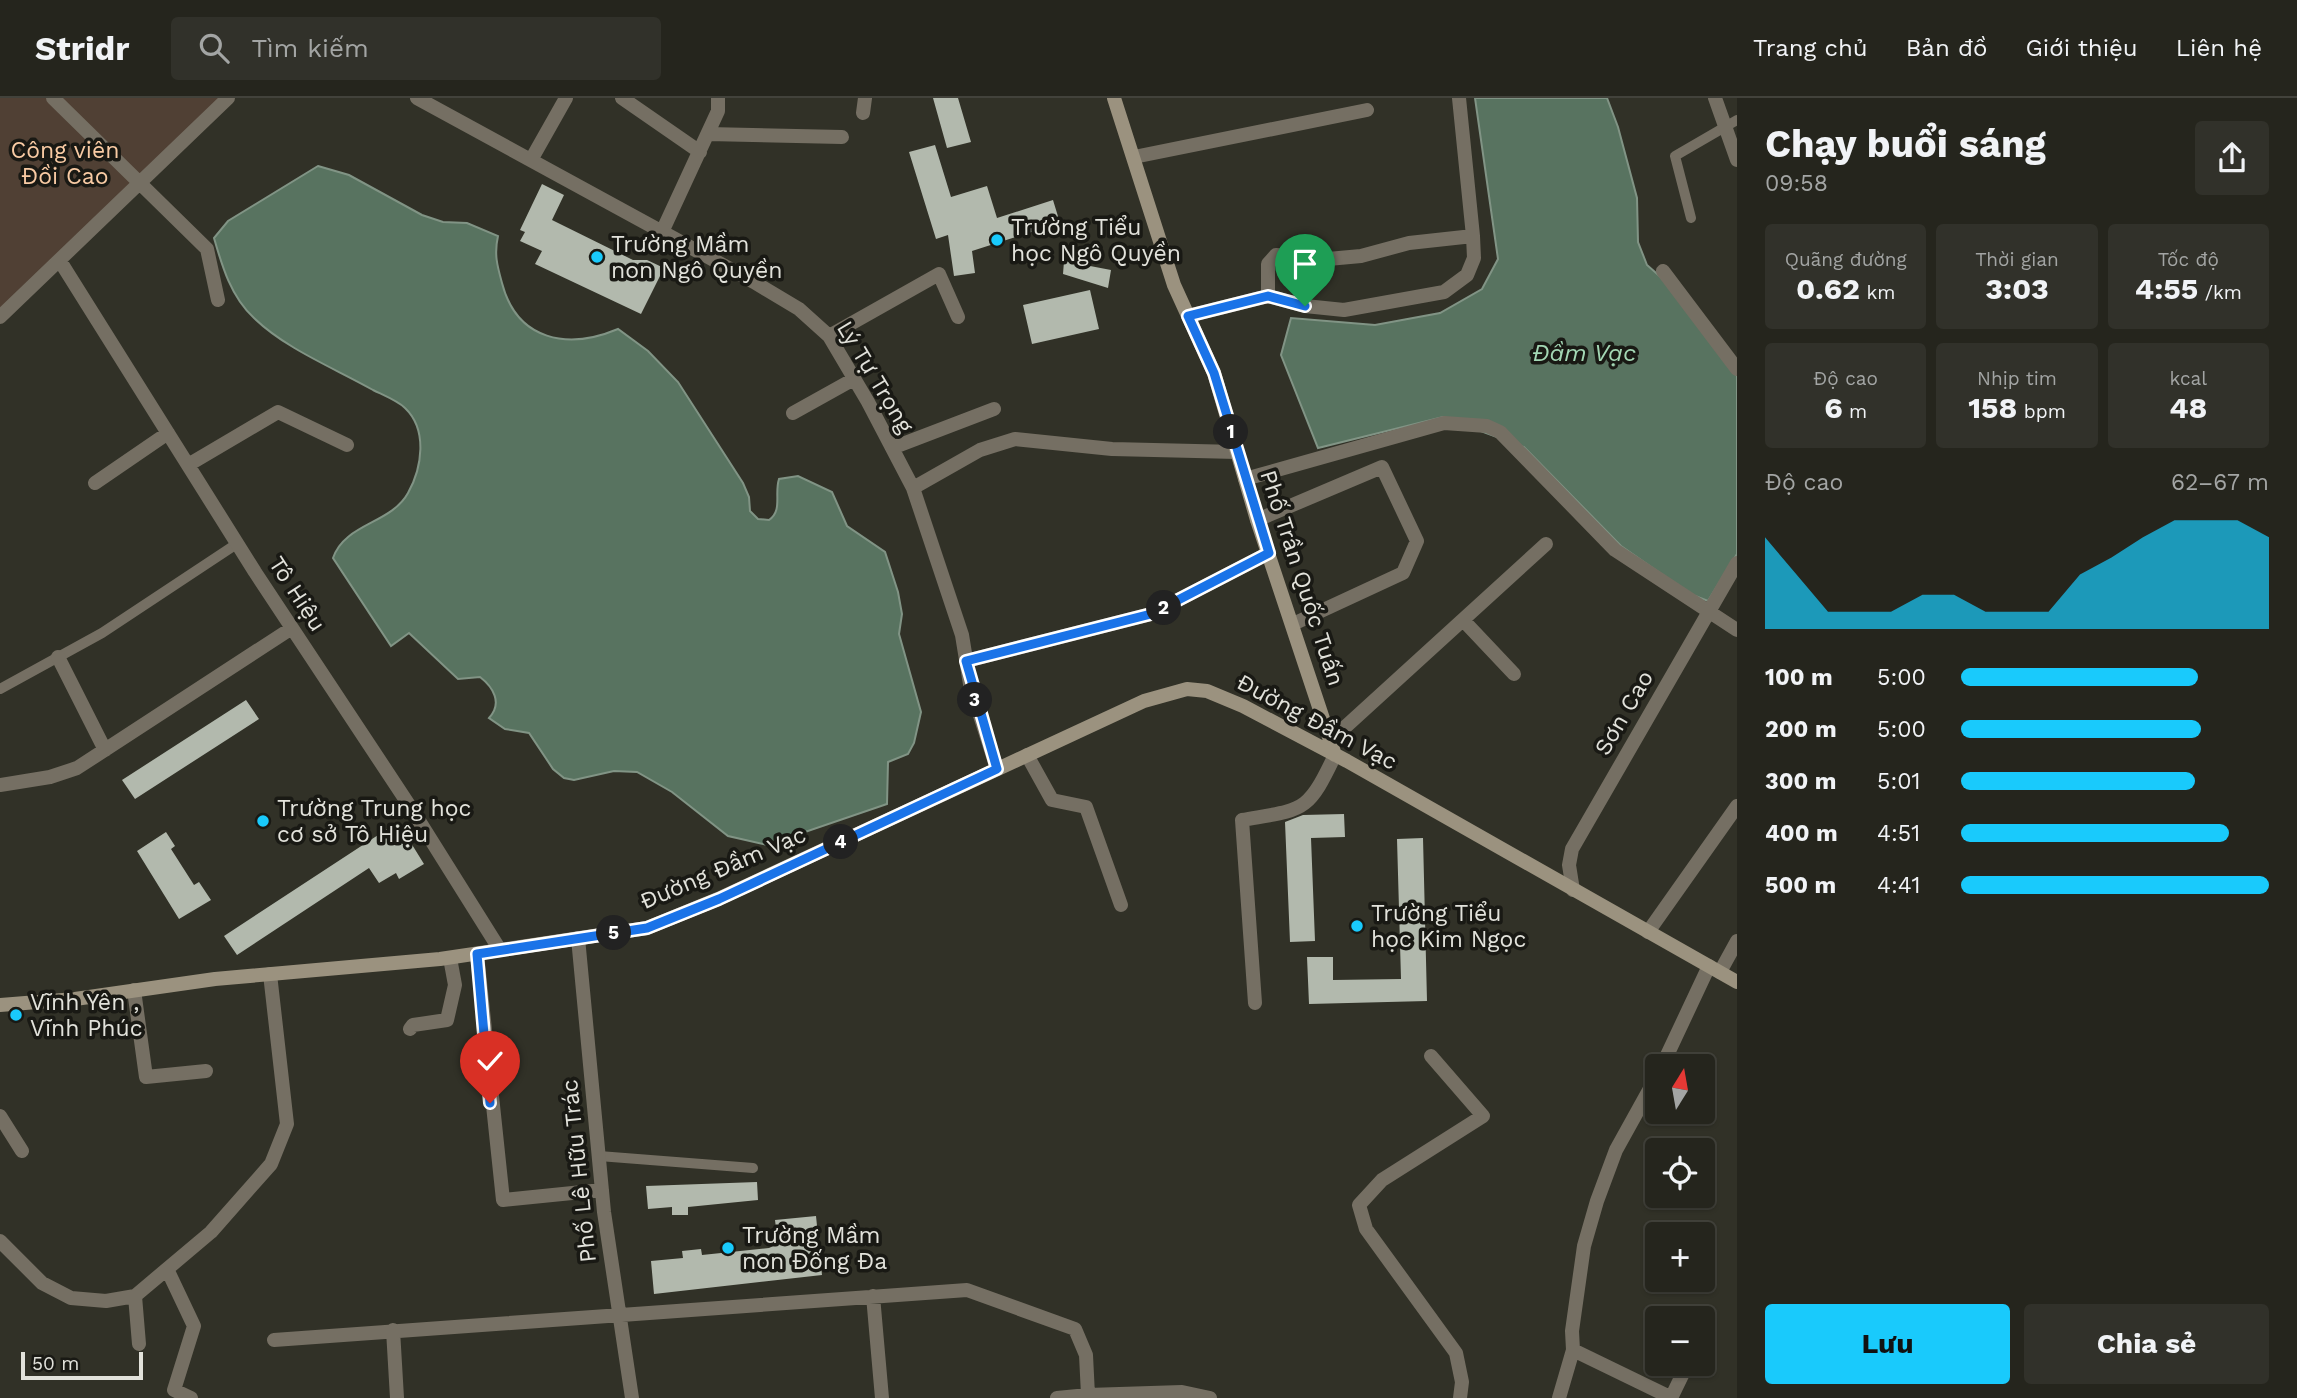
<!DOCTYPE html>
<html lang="vi">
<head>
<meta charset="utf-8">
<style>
  :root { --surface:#25251d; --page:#31312a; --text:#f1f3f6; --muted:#a3a5a4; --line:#42423b; --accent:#19cafc }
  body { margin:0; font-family:"Work Sans",sans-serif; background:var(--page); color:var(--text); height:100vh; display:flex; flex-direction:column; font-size:26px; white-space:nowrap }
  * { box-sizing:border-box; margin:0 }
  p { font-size:23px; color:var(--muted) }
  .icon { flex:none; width:38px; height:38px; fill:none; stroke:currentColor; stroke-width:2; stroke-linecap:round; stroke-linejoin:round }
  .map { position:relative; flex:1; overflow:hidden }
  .details { display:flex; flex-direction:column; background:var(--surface); width:560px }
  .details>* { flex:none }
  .needle { width:46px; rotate:11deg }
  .buttons { position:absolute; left:1645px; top:956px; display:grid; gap:14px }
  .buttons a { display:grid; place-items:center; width:70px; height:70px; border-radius:7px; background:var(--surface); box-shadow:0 2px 5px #0004,0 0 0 2px var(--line); font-size:35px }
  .scale { position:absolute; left:21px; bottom:18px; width:122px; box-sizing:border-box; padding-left:7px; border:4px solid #e2e2db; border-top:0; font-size:19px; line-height:24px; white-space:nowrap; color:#e2e2db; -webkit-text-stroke:5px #191914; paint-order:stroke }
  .pin { position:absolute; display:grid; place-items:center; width:60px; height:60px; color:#fff; margin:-72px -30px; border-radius:50% 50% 50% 0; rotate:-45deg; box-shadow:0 0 7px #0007 }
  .pin .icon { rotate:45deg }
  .km { position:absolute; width:35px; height:35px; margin:-18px; border-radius:50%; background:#222; color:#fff; font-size:19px; line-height:35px; text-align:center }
  .round { display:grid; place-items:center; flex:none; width:74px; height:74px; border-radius:7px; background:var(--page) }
  .head { display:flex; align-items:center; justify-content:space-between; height:119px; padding:0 28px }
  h1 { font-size:38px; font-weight:700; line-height:52px }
  .stats { display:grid; grid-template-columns:repeat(3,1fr); gap:10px; height:119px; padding:7px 28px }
  .stats div { display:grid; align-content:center; border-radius:7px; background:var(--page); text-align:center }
  .stats b { font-size:30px; font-weight:700 }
  .stats small { font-size:19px; font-weight:400 }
  .stats p { font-size:19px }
  .chart { height:196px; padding:14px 28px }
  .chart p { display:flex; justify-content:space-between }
  .chart svg { width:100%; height:126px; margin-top:7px; fill:var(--accent); opacity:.7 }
  .cta { display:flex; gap:14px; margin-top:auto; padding:14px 28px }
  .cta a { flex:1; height:80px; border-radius:7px; background:var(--accent); color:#111; font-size:28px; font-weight:700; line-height:80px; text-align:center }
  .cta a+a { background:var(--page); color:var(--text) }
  ul { padding:0 28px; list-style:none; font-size:23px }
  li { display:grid; grid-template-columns:112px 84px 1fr; align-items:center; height:52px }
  li i { height:18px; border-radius:9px; background:var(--accent) }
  header { display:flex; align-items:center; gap:42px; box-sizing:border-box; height:98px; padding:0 35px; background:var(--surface); border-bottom:2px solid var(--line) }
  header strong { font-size:33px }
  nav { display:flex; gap:38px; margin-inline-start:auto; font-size:24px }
  .search { width:490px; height:63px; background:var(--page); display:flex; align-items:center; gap:18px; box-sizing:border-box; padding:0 24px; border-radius:7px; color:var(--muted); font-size:26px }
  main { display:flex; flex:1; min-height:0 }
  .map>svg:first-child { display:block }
  .green { fill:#504034 }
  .water { fill:#587360; stroke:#819485; stroke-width:2 }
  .building { fill:#b2b9ad }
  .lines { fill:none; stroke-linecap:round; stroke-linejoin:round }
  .lane { stroke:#756f63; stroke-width:10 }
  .street { stroke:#756f63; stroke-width:14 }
  .secondary { stroke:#9b927f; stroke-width:14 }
  .route-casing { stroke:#fff; stroke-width:14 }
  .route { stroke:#1a73e8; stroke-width:9 }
  .poi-dot { fill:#19cafc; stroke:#191914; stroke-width:2.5 }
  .labels { text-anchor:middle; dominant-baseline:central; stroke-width:7; stroke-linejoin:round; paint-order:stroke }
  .park-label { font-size:23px; fill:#f9cba4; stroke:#191914 }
  .poi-label { font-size:23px; fill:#e2e2db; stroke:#191914; text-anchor:start }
  .street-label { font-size:23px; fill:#e2e2db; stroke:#191914 }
  .water-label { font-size:24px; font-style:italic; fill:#a3d7b4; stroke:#191914 }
</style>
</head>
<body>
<header>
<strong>Stridr</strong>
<div class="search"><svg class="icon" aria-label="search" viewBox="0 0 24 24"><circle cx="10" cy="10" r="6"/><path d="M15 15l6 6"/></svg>Tìm kiếm</div>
<nav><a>Trang chủ</a><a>Bản đồ</a><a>Giới thiệu</a><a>Liên hệ</a></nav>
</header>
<main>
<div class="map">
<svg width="1737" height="1300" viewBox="0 0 1737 1300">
  <rect width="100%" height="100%" fill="#313127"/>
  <path class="green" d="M0 0H227L0 217Z"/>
  <path class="water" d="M1475 0H1607L1618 29 1637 100 1638 144 1647 167 1664 182 1737 278V456L1708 503 1690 496 1621 448 1524 349 1443 319 1318 350 1281 257 1291 220 1375 227 1440 215 1482 191 1498 161Z
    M318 68 349 77 422 117 443 124 467 125 498 138C494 156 497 167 502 185 517 243 568 252 618 231L648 253 678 284 743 385 749 399 750 413 758 421 769 422C783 412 774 396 779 381L798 378 832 394 847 428 885 454 898 494 902 516 899 536 921 614 914 645 908 656 888 664 887 706 767 747 728 738 672 694 637 674 614 673 574 682 564 680 553 671 529 635 505 631 489 620C503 605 493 589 480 579L458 581 409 535 391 548 333 460C345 425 391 426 408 395 422 370 428 332 405 310 398 303 383 297 373 292 334 270 286 251 254 220 231 199 222 168 214 140L228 123Z"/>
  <path class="building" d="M933 0H958L971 44 947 50Z
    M935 47 951 99 987 88 997 120 1053 102 1060 125 972 153 975 175 954 178 948 137 936 141 909 54Z
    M542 86 564 97 552 122 633 162H647L664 170 641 216 535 166 542 153 520 143 525 134 520 132Z
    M1064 163 1111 172 1108 190 1063 176Z
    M1090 192 1099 231 1032 246 1023 207Z
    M246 602 259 621 135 701 122 682Z
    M1344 716 1345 739 1311 740 1315 843 1290 844 1285 724 1303 717Z
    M398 724 424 766 399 781 396 775 379 785 369 770 237 857 224 838Z
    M166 734 175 748 171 751 194 787 199 784 211 802 179 821 137 753Z
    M1423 740 1427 903 1309 906 1307 859H1333V882L1401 881 1397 741Z
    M757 1084 758 1102 688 1109V1117H672V1109L648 1111 646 1088Z
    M816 1118 822 1177 654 1196 651 1163 683 1160 682 1153 701 1151 702 1157 769 1150 778 1146 775 1122Z"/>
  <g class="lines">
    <path class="lane" d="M1691 120 1675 58 1737 22
      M0 591 102 535 238 445
      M599 1058 753 1070"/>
    <path class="street" d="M53 0 207 151 218 202
      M417 0 754 184 799 211 829 238 868 304 913 390 962 537 970 586 997 671
      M622 0 700 54
      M1715 0 1737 62
      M863 15 865 0
      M708 36 842 39
      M1134 59 1367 12
      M531 62 566 0
      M662 134 718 13V0
      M60 163 255 474 411 710 500 852
      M1663 173 1737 271
      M1268 198V166L1276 157 1328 161 1361 158 1409 145 1473 138
      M1188 218 1268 198 1305 208 1344 212 1444 194 1467 177 1474 160 1473 138 1459 0
      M0 219 228 0
      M829 238 939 176 958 219
      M793 315 854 281
      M892 350 994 311
      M188 367 278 314 347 347
      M1245 381 1444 325 1487 328 1500 334 1615 452 1737 532
      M95 385 168 335
      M913 390 980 352 1015 341 1112 351 1237 354
      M1257 422 1382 369 1417 443 1403 475 1293 526
      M1463 522 1514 576
      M58 559 105 652
      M966 563 1151 516 1269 455
      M1331 642 1546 446
      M1027 657 1052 702 1086 709 1121 807
      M0 687 50 679 77 670 292 530
      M1573 792 1569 767 1572 751 1737 465
      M1648 834 1737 708
      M578 840 604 1114 632 1300
      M477 856 503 1102 602 1092
      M1720 874 1737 843
      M134 892 146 979 206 973
      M1255 905 1242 722C1304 711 1307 716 1335 657
      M410 931 413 927 447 922 455 887 450 860
      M1431 958 1483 1018 1382 1082 1359 1107 1366 1131 1456 1255 1462 1284 1460 1300
      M1662 968 1709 868
      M0 1018 22 1053
      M0 1143 42 1185 71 1200 106 1203 135 1198 211 1134 271 1066 287 1026 270 876
      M167 1171 194 1228 174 1292 191 1300
      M135 1198 139 1246
      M873 1198 882 1300
      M393 1232 397 1300
      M274 1242 967 1192 1075 1231 1086 1257 1088 1297 1182 1294 1210 1300
      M1573 1252 1672 1300
      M1057 1300 1088 1297
      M1559 1300 1573 1252 1572 1233 1584 1148 1597 1103 1616 1052 1657 978
      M1671 1300 1688 1265"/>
    <path class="secondary" d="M1114 0 1174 187 1214 275 1257 422 1335 657
      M0 907 75 901 215 881 440 861 647 830 718 801 1144 603 1187 591 1207 593 1243 608 1347 663 1737 884"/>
  </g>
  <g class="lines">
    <defs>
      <path id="route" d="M490 1005 477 856 647 830 719 801 997 671 966 563 1151 516 1269 455 1214 275 1188 218 1268 198 1305 208"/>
    </defs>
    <use href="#route" class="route-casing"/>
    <use href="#route" class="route"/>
  </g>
  <g class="poi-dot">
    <circle cx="997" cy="142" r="7"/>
    <circle cx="597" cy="159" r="7"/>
    <circle cx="263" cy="723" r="7"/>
    <circle cx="1357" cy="828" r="7"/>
    <circle cx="16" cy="917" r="7"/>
    <circle cx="728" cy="1150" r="7"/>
  </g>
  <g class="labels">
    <g class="park-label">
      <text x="65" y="52">Công viên<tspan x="65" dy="26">Đồi Cao</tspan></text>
    </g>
    <g class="poi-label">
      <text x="1011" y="129">Trường Tiểu<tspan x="1011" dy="26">học Ngô Quyền</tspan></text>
      <text x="611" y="146">Trường Mầm<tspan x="611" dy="26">non Ngô Quyền</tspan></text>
      <text x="277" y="710">Trường Trung học<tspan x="277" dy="26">cơ sở Tô Hiệu</tspan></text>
      <text x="1371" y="815">Trường Tiểu<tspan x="1371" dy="26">học Kim Ngọc</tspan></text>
      <text x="30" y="904">Vĩnh Yên ,<tspan x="30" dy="26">Vĩnh Phúc</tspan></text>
      <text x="742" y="1137">Trường Mầm<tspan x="742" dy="26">non Đống Đa</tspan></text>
    </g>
    <g class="street-label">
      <text transform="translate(875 279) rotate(59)">Lý Tự Trọng</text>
      <text transform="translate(1302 480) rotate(72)">Phố Trần Quốc Tuấn</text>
      <text transform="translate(297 496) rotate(57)">Tô Hiệu</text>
      <text transform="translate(1624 615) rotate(-60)">Sơn Cao</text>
      <text transform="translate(1317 624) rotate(28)">Đường Đầm Vạc</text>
      <text transform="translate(723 770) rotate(-23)">Đường Đầm Vạc</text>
      <text transform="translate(579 1073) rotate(-96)">Phố Lê Hữu Trác</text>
    </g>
    <g class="water-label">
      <text x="1584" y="255">Đầm Vạc</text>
    </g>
  </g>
</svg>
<div class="buttons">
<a><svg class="needle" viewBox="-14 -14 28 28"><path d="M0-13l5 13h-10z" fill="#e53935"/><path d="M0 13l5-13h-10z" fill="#a3a5a4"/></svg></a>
<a><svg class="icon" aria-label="locate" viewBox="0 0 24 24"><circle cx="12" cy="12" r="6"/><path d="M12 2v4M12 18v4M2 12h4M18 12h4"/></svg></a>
<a>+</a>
<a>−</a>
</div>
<div class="scale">50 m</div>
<div class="pin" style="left:1305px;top:208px;background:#1e9e55"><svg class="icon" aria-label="arrive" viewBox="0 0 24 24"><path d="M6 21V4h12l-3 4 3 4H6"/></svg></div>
<div class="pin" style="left:490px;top:1005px;background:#d93025"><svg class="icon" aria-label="check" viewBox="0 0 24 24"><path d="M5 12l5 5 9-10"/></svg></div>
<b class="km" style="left:1231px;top:334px">1</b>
<b class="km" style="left:1164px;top:510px">2</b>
<b class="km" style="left:975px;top:602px">3</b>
<b class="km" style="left:841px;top:744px">4</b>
<b class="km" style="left:614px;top:835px">5</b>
</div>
<section class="details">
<div class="head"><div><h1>Chạy buổi sáng</h1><p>09:58</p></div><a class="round"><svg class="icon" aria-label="share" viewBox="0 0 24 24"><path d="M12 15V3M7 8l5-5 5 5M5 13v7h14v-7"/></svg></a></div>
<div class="stats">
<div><p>Quãng đường</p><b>0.62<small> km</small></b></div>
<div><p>Thời gian</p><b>3:03</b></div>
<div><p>Tốc độ</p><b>4:55<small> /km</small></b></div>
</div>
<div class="stats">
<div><p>Độ cao</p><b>6<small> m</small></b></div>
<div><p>Nhịp tim</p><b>158<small> bpm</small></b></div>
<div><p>kcal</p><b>48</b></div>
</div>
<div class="chart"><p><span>Độ cao</span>62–67 m</p>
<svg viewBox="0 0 160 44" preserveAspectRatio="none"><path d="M0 44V12L10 25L20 38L30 38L40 38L50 32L60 32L70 38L80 38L90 38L100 25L110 19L120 12L130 6L140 6L150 6L160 12V44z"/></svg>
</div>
<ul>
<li><b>100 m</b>5:00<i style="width:77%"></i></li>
<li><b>200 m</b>5:00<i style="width:78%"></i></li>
<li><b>300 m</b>5:01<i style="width:76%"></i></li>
<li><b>400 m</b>4:51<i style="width:87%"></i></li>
<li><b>500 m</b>4:41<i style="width:100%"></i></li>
</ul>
<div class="cta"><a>Lưu</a><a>Chia sẻ</a></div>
</section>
</main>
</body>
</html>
